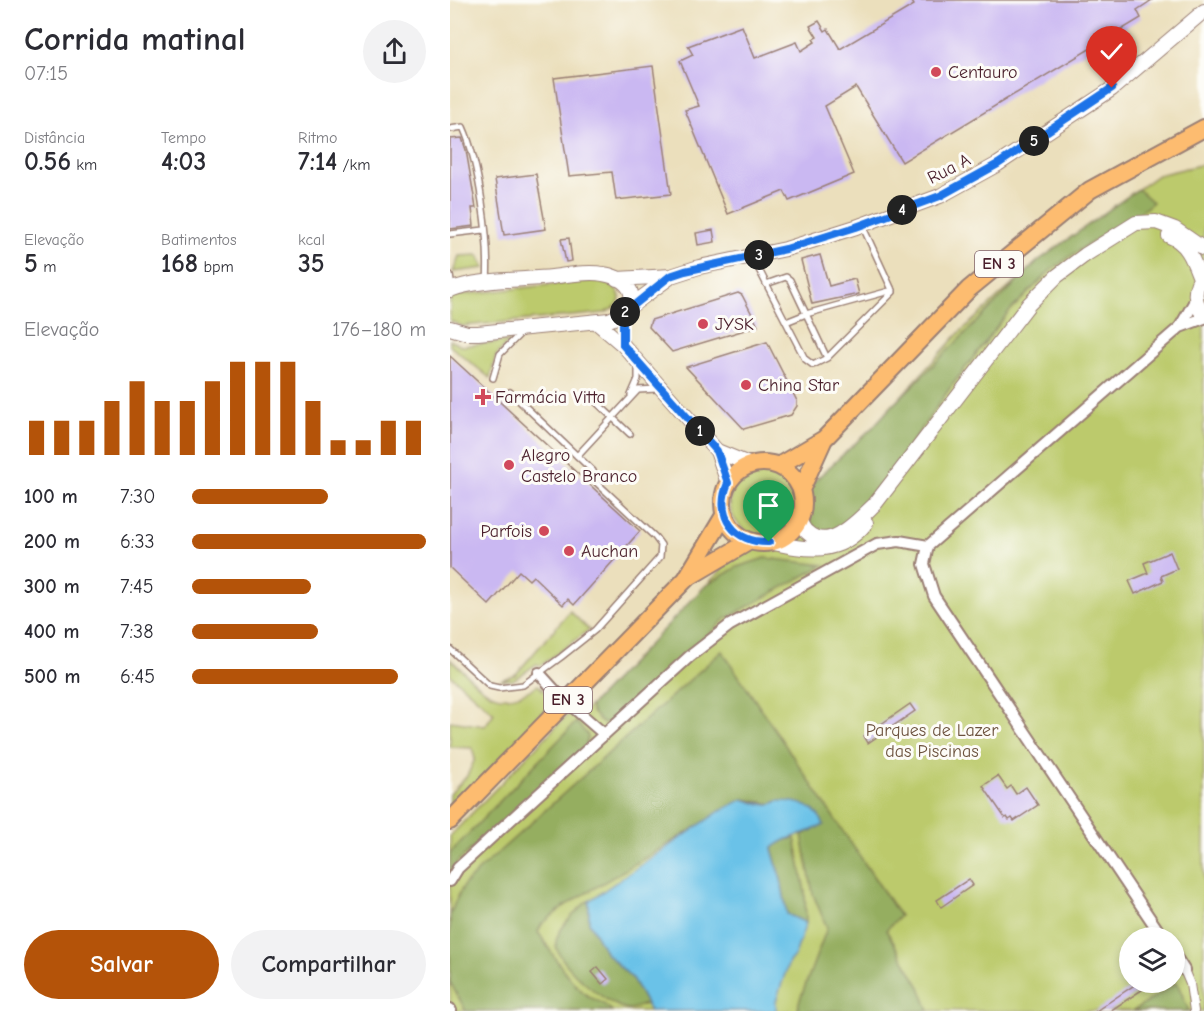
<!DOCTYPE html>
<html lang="pt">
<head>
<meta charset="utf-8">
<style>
  :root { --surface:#fff; --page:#f2f2f3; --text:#2b2b33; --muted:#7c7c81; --accent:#b45309 }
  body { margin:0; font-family:"Comic Neue",sans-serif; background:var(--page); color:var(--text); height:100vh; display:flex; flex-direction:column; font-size:22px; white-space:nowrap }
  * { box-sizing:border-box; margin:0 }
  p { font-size:20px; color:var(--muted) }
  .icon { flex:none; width:33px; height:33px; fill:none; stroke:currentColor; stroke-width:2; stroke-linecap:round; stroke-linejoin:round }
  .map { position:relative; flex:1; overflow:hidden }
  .side { display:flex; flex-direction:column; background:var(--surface); width:450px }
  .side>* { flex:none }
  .buttons { position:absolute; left:669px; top:927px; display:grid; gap:12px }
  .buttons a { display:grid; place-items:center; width:66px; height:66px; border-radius:50%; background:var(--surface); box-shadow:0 3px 9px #0003; font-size:30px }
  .pin { position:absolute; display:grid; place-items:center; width:51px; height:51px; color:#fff; margin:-62px -26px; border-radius:50% 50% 50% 0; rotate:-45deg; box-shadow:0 0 6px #0007 }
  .pin .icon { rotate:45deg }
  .km { position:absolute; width:30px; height:30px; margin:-15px; border-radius:50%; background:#222; color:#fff; font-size:16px; line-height:30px; text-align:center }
  .round { display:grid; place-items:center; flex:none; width:63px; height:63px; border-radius:32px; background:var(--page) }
  .summary { display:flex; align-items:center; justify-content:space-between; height:102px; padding:0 24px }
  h1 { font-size:33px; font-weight:600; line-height:45px }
  .metrics { display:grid; grid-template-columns:repeat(3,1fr); gap:9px; height:102px; padding:6px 24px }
  .metrics div { display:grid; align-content:center }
  .metrics b { font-size:26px; font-weight:600 }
  .metrics small { font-size:16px; font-weight:400 }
  .metrics p { font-size:16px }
  .chart { height:168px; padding:12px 24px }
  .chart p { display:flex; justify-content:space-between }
  .chart svg { width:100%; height:108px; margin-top:6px; stroke:var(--accent); stroke-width:6 }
  .primary-button { display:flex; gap:12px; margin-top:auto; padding:12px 24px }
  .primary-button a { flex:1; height:69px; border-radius:36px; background:var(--accent); color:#fff; font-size:24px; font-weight:600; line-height:69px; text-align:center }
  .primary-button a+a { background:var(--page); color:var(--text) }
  ul { padding:0 24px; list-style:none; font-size:20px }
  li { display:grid; grid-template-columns:96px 72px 1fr; align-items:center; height:45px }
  li i { height:15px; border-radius:8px; background:var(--accent) }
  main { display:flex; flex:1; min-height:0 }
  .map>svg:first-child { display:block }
  .green { fill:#bcca6c; stroke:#83744c; stroke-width:1.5; fill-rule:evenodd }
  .forest { fill:#95ae60; stroke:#706646; stroke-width:1.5 }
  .water { fill:#6bc2e8; stroke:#5a708a; stroke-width:1.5 }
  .building { fill:#cab8f2 }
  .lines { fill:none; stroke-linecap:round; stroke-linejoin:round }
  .service-casing { stroke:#9a7f74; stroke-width:8 }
  .pedestrian-casing { stroke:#9a7f74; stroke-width:10 }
  .minor-casing { stroke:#9a7f74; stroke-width:14 }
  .tertiary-casing { stroke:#9a7f74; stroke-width:16 }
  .primary-casing { stroke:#9a7f74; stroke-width:20 }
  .service { stroke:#fff; stroke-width:5 }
  .pedestrian { stroke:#fff; stroke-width:8 }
  .minor { stroke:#fff; stroke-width:10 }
  .tertiary { stroke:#fff; stroke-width:14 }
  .primary { stroke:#fdbc70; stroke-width:16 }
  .route-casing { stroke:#fff; stroke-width:12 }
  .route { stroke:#1a73e8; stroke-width:8 }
  .poi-dot { fill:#d1495b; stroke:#fdfcf7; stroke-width:2 }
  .labels { text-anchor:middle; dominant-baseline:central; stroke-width:6; stroke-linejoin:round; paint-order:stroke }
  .shield { fill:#fdfcf7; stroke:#806168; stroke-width:1.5 }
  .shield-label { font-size:16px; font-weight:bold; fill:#4a1f2b }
  .poi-label { font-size:18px; fill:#4a1f2b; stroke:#fdfcf7; text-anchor:start }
  .street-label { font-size:18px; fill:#4a1f2b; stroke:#fdfcf7 }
  .park-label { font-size:18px; fill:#6c523e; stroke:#fdfcf7 }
</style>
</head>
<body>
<main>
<section class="side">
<div class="summary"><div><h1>Corrida matinal</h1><p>07:15</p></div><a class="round"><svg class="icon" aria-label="share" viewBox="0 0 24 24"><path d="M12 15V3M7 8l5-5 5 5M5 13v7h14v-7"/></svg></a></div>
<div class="metrics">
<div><p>Distância</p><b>0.56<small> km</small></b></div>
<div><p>Tempo</p><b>4:03</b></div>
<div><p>Ritmo</p><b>7:14<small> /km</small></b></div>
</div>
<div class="metrics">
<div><p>Elevação</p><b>5<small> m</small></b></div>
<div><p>Batimentos</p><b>168<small> bpm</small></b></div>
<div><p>kcal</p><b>35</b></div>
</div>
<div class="chart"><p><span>Elevação</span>176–180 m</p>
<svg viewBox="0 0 160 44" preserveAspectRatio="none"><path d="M5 44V30M15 44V30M25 44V30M35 44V22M45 44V14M55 44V22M65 44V22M75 44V14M85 44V6M95 44V6M105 44V6M115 44V22M125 44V38M135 44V38M145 44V30M155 44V30"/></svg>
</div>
<ul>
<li><b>100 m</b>7:30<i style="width:58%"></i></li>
<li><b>200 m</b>6:33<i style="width:100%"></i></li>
<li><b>300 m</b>7:45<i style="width:51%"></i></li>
<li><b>400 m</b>7:38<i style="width:54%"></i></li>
<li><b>500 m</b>6:45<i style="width:88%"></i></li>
</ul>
<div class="primary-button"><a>Salvar</a><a>Compartilhar</a></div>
</section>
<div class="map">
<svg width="754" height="1011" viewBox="0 0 754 1011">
  <rect width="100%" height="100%" fill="#fdfcf7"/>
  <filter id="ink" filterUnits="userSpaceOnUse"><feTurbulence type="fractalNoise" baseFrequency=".0167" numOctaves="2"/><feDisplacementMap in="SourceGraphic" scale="12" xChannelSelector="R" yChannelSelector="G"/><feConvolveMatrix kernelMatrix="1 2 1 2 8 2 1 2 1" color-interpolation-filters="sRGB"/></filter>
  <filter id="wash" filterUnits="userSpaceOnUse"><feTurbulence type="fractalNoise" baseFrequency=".008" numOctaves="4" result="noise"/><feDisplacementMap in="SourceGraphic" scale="24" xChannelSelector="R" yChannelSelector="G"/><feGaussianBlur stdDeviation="1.35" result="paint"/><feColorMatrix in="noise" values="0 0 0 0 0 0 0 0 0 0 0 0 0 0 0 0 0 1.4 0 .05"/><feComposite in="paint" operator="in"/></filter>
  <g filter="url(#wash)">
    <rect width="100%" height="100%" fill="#ebdfbc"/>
    <path class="green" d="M754 164V1011H0V836L124 708 132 714 305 535C250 511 297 447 334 478 340 483 343 491 346 498L422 428 508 334 588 261 708 175ZM680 938H724V982H680Z
      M28 255 35 268 3 272 9 256Z
      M145 280C168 285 183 301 154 313L12 326 0 321V299L7 295Z
      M0 340 11 346 59 341 46 356 40 378 0 346Z
      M120 611 139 630 90 666 87 664 63 680H51L66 674Z
      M0 659C32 687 45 714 88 685L104 701 0 811V794L17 776 25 759 22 748 0 747V721L35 726 44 713 0 675Z"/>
    <path class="forest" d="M688 189 703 202 686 216 634 247 601 270 557 314 500 388 440 474 398 522 379 534 366 530C355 514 354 504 360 485L422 428 441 407 588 261Z
      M315 558 374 565 275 619 162 723H152L141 711V705L255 586 287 567Z
      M272 651 450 916 436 930 470 987 479 1011H348L349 1002 377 928 363 894 352 835 373 825 322 804 293 799 116 905 92 924 88 932C103 954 117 980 138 996 147 1001 155 1003 162 1011H16L0 982V916L5 902 14 885 31 868Z
      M126 722 137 734 138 738 136 743 138 745 7 862 0 874V853Z
      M345 838 355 892 356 923 337 914 331 880 322 849 330 841Z
      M139 901V922L156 953 182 978 196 1004C191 1005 184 1009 178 1009 158 1007 104 962 106 942 107 929 127 911 136 902Z
      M726 983 729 987 739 1011H683Z"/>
    <path class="water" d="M293 799C301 802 312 805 321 804 330 802 321 801 330 801 349 801 367 807 374 825 358 833 334 837 322 849L331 880 337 914 356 923 345 955 339 962 326 1001V1011H200L182 978 156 953 139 922V901L270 811Z"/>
    <g id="blocks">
      <path class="building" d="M461 0H702L687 10 691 18 452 162 406 87 375 106 404 174 339 201 334 191 278 214 235 110 249 106 230 61 243 55 238 46 292 26 305 58 347 42 351 51 365 42 363 39 367 37 360 26 369 21 375 31 378 29 390 49 464 5Z
        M203 66 221 194 166 200 162 172 119 176 104 78Z
        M12 138 16 150 26 208H22L24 226 0 229V139Z
        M86 174 96 229 54 235 45 179Z
        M263 230 265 242 248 245 246 233Z
        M119 238 122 261 116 262 111 239Z
        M370 255 379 286 405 279 409 294 362 304 351 260Z
        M288 293 292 295 308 326 222 352 199 327 201 320Z
        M317 342 347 401V406L341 415 294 429 236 367Z
        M0 356 190 531 124 605 118 599 113 605 83 576 79 580 69 571 39 605 0 568Z
        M720 552 727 569 711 576 713 581 685 594 679 581 698 573 694 563Z
        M460 704 465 711 418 743 414 736Z
        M548 776 557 789 561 786 566 794 576 787 588 805 564 821 562 818 559 820 557 817 555 818 533 786Z
        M519 879 523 885 491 907 487 900Z
        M148 967 158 979 152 984 142 972Z
        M689 982H704L660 1011H646Z"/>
    </g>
  </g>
  <g filter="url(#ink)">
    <use href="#blocks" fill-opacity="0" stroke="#9a7f74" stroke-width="1.5"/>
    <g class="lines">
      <defs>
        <path id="service" d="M0 129 13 127C29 162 40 242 37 281
          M0 234 34 230
          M303 258 355 359 363 365 377 358 443 292 412 225
          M0 275 2 288
          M316 284 336 277 340 280 377 358
          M336 322 356 314 443 290
          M43 378 50 354 72 332
          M181 395 188 379V366
          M144 400 180 434
          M127 456 188 390 207 389
          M0 649 40 686 49 688 73 685 111 657 145 630 210 557 211 545 205 537 147 483 143 471 60 392"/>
        <path id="pedestrian" d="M734 970 740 984 744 1011"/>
        <path id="minor" d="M730 327 754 318
          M478 546 474 564 484 596 713 938
          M89 673 109 695
          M124 708 154 734
          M0 881 8 868 240 656 280 625 427 544 449 541 478 546 730 327 746 299
          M724 954 734 970
          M0 1009 1 1011"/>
        <path id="tertiary" d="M719 236C738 243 743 260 750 278
          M754 274C742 287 744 303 754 316
          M167 279 221 276 249 267 336 249 406 227 490 196 548 164 662 89 754 11
          M0 290C26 279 73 280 102 277 118 275 137 271 153 274 186 279 193 307 159 320L28 333H17L0 328
          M179 307 219 278
          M146 322 173 345 267 451 278 483
          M267 451 301 465
          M349 520C351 523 353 529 357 532 379 554 410 518 425 504L579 304 607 276 635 255 686 223 706 222 725 229 754 249
          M319 542C357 550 389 557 416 523"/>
        <path id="primary" d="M273 503a40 40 0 1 1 80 0a40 40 0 1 1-80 0Z
          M328 466 374 439 519 289 640 190 754 128
          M351 490 374 439
          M239 577 300 541
          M0 821 236 579 275 514"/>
      </defs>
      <use href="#service" class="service-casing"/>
      <use href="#pedestrian" class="pedestrian-casing"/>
      <use href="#minor" class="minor-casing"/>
      <use href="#tertiary" class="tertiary-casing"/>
      <use href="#primary" class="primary-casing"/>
      <use href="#service" class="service"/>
      <use href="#pedestrian" class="pedestrian"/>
      <use href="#minor" class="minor"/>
      <use href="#tertiary" class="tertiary"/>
      <use href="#primary" class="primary"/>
    </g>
  </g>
  <g class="lines" filter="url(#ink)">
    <defs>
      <path id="route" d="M319 542C284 543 264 516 278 483L267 451 173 345V314L220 276 235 271 336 249 406 227 490 196 548 164 662 88"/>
    </defs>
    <use href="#route" class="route-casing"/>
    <use href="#route" class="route"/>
  </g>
  <g class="poi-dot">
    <circle cx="486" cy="72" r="6"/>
    <circle cx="253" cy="324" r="6"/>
    <circle cx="296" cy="385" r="6"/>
    <path d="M30 388h6v6h6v6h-6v6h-6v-6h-6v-6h6z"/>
    <circle cx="59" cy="465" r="6"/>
    <circle cx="94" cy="531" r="6"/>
    <circle cx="119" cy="551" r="6"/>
  </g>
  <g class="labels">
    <g class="shield">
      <rect x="525" y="251" width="48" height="26" rx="4.5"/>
      <rect x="94" y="687" width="48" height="26" rx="4.5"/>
    </g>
    <g class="shield-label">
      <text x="549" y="264">EN 3</text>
      <text x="118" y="700">EN 3</text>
    </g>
    <g class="poi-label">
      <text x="498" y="72">Centauro</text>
      <text x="265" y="324">JYSK</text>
      <text x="308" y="385">China Star</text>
      <text x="45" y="397">Farmácia Vitta</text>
      <text x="71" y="455">Alegro<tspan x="71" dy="21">Castelo Branco</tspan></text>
      <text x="82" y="531" text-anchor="end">Parfois</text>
      <text x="131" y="551">Auchan</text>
    </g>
    <g class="street-label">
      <text transform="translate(499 169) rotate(-27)">Rua A</text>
    </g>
    <g class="park-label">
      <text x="482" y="730">Parques de Lazer<tspan x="482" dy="21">das Piscinas</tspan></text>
    </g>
  </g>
</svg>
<div class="buttons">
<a><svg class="icon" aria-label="layers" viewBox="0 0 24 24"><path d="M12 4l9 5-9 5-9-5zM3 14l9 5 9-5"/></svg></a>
</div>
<div class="pin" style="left:319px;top:542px;background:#1e9e55"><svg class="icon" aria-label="arrive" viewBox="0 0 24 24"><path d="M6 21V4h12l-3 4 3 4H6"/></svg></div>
<div class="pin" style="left:662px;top:88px;background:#d93025"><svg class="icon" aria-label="check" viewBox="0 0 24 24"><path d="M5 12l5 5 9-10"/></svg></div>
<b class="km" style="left:250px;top:431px">1</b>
<b class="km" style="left:175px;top:312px">2</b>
<b class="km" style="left:309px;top:255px">3</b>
<b class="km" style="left:452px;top:210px">4</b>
<b class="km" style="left:584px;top:141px">5</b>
</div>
</main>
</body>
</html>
